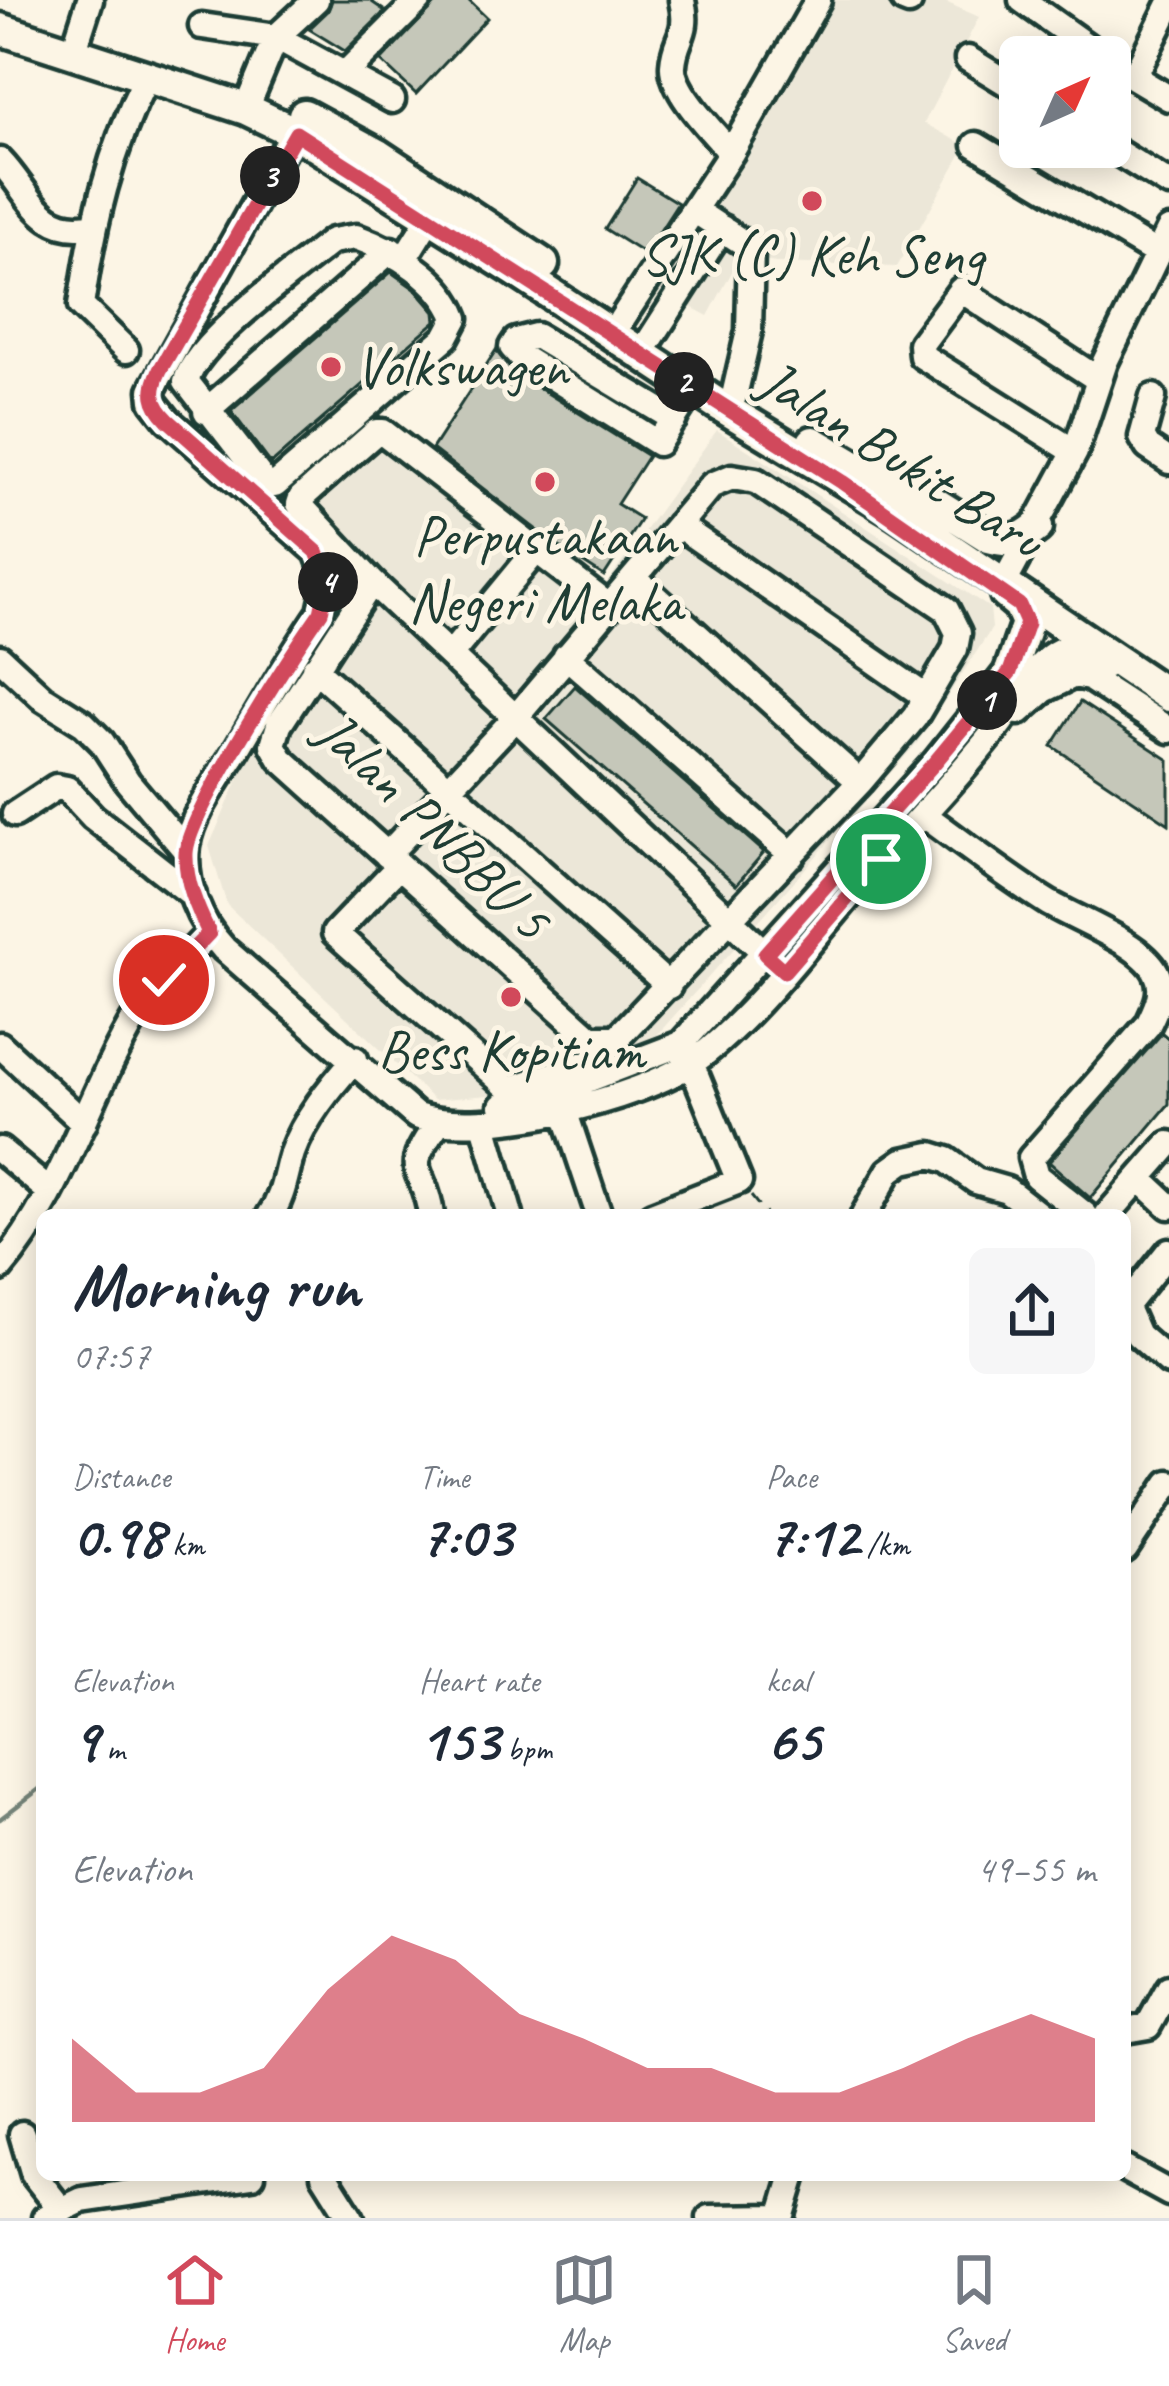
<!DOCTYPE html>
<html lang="en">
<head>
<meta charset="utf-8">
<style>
  :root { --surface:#fff; --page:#f6f6f7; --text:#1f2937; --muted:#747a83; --line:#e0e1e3; --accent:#d1495b }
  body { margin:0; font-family:Caveat,sans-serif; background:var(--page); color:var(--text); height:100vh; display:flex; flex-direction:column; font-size:45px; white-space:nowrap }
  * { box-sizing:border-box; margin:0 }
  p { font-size:39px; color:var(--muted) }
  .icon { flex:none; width:66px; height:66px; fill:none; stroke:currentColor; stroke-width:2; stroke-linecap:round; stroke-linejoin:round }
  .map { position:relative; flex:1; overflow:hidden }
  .side { position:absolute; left:36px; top:1209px; width:1095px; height:972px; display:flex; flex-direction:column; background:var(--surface); border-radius:18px; box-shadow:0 6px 30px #0003 }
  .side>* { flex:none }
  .needle { width:78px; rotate:45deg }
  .tools { position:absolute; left:999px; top:36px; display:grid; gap:24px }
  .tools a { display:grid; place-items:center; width:132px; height:132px; border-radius:18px; background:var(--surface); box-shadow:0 6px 30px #0003; font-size:60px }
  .pin { position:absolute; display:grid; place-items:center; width:102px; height:102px; color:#fff; margin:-51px; border:6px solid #fff; border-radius:50%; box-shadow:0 3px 12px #0007 }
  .km { position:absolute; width:60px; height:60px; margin:-30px; border-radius:50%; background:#222; color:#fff; font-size:33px; line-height:60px; text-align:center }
  .round { display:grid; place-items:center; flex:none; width:126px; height:126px; border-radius:18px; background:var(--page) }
  .summary { display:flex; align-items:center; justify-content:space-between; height:204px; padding:0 36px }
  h1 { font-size:66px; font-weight:700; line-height:90px }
  .metrics { display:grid; grid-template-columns:repeat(3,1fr); gap:18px; height:204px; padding:12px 36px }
  .metrics div { display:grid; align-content:center }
  .metrics b { font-size:60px; font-weight:700 }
  .metrics small { font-size:33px; font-weight:400 }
  .metrics p { font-size:33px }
  .chart { height:336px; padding:24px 36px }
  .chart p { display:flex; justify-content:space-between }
  .chart svg { width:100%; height:216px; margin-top:12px; fill:var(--accent); opacity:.7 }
  .dock { display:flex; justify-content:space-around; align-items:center; height:168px; border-top:3px solid var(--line); background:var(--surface); font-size:33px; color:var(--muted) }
  .dock a { display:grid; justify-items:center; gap:6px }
  .dock .selected { color:var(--accent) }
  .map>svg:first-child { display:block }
  .built { fill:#ece7d8 }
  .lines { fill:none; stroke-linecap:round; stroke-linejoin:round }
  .stream { stroke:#758479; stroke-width:4.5 }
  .building { fill:#c5c7b9; stroke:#1f3d34; stroke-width:3 }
  .minor-casing { stroke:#1f3d34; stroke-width:33 }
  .major-casing { stroke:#1f3d34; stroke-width:39 }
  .path { stroke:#1f3d34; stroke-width:3; stroke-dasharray:12 9; stroke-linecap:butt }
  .minor { stroke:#fcf5e5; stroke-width:24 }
  .major { stroke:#fcf5e5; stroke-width:30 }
  .route-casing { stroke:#fff; stroke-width:24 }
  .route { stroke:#d1495b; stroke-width:15 }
  .poi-dot { fill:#d1495b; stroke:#fcf5e5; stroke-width:4.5 }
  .labels { text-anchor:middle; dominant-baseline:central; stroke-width:10; stroke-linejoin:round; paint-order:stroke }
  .poi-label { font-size:57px; fill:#1f3d34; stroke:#fcf5e5 }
  .street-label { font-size:57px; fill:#1f3d34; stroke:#fcf5e5 }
</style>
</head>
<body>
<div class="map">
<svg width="1169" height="2218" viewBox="0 0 1169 2218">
  <rect width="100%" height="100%" fill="#fcf5e5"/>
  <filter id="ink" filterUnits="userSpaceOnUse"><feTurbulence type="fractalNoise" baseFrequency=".00833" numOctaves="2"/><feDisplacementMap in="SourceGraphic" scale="24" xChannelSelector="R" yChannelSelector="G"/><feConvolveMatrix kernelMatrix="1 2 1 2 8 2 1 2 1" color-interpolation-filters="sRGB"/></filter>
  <g filter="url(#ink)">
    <path class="built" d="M804 0H941L979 17 924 123 966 146 897 267 776 263 740 257 708 316 641 280 734 129Z
      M717 430 990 608 992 628 917 743 657 1035 521 1092 434 1100 227 905 209 846 249 755 339 599 337 578 272 509 370 431 602 590Z"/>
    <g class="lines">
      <path class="stream" d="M0 1819 42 1787"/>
    </g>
    <path class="building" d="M332 0H369L385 11 345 51 309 29 328 11Z
      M439 0H468L487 18 416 94 381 61Z
      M637 178 678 203 645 254 605 229Z
      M391 272 415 289 435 312 436 321 271 464 231 411Z
      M496 350 512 371 648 456 617 504 641 519 604 576 555 544 432 449Z
      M575 686 764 852 736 885 546 719Z
      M1080 702 1169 760V824L1052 746Z
      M1162 1033 1169 1039V1104L1090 1198 1049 1162Z"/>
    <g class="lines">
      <defs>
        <path id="minor" d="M904 0 909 2
          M1022 0 1102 57
          M202 26 276 37 392 100
          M73 53 90 0
          M968 59 1020 91
          M1122 70 1169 98
          M346 73 419 0
          M1134 77 1169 6
          M246 109 276 37 316 0
          M302 117 152 390 153 401 168 420 317 552 328 580 321 612C291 656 265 702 238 748 220 777 192 812 187 847 182 883 200 923 224 949L416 1116C482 1138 640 1100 696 1060 753 1018 810 941 857 887 918 817 989 750 1037 669
          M976 145 1158 254
          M1109 147 1169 184
          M731 153 818 0
          M0 161C30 192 41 237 93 225
          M694 210 751 248 749 331 734 396
          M356 237C394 251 441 278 456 318L446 337 275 485 266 484 186 381C199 339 295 271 332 241Z
          M404 259 438 204
          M621 320 731 153C714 133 671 91 673 65 675 36 690 36 682 0
          M650 340 722 228
          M126 350 81 306C93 223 109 152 147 76
          M1153 397 1142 437 1148 447 1169 461
          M206 411 391 250
          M674 419 536 336 516 341 512 347 521 357 658 443 693 388
          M1075 452 922 356 921 344 961 290 1099 380
          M678 525 926 697
          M634 578 860 782
          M372 582 279 725 273 745 281 759 591 1038H619
          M1004 583 1075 452 1105 362 1169 230
          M610 607 383 432H376L301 498 299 504 372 582 784 971
          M451 654 535 552
          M566 656 792 855
          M0 658 43 698 84 724 102 742 128 782 186 851
          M314 668 669 986
          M1019 712 1044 690 1074 675 1089 678 1169 730
          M15 814 56 787 67 789 93 817 193 895
          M924 815C964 844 1004 875 1047 902 1075 919 1141 943 1156 972 1166 991 1156 1008 1148 1025L1031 1158 1036 1176 1085 1215
          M387 855 516 717 712 485 732 477 756 481 946 609 958 633 955 649 915 717 860 782 596 1060 510 1089 335 933 399 866
          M0 1045 84 1123
          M502 1106 534 1100 681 1044 936 761 1018 658
          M564 1110 599 1215
          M484 1124 510 1215
          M0 1150 50 1192
          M1140 1179 1169 1206
          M270 1215C284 1196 285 1175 292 1153 304 1119 331 1086 355 1059
          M431 1215C424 1162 399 1177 438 1123
          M652 1215 739 1181 687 1053
          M864 1215 889 1171 903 1161 931 1155 947 1160 976 1181 1007 1190 1039 1215
          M1107 1215 1169 1144
          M0 1268C63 1194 87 1098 136 1016 156 984 185 960 209 933
          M1125 1305 1138 1335 1169 1362
          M1126 1305 1169 1251
          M1125 1549 1169 1483
          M1125 2030 1148 2026 1169 1988
          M22 2134 34 2175 60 2208
          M1125 2169 1169 2193
          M324 2175 351 2218
          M45 2218 82 2200 252 2175
          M710 2218 781 2217
          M781 2218 794 2175"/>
        <path id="major" d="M0 29 246 109 296 133 513 269 716 403 896 512 1169 696
          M304 115 378 155 543 264
          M813 442 896 491
          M884 471 989 537C1010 543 1020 541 1037 527
          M1006 594 1019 605 1027 623 1010 672
          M1028 683C1055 654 1066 639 1104 663"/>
      </defs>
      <use href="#minor" class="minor-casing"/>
      <use href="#major" class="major-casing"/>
      <path class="path" d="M751 1196 766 1215"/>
      <use href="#minor" class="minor"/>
      <use href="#major" class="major"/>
    </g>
  </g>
  <g class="lines" filter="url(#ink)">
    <defs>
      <path id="route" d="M164 980 209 933C197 908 185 881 186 853 188 814 293 652 321 612L328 580 317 552 168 420C151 403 150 391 160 370L296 133 842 482 1019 605 1027 623 1010 672 936 761 765 954 784 971 881 859"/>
    </defs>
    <use href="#route" class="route-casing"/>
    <use href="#route" class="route"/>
  </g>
  <g class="poi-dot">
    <circle cx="812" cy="201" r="12"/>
    <circle cx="331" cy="367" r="12"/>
    <circle cx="545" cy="482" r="12"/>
    <circle cx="511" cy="997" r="12"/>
  </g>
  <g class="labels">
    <g class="poi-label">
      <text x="812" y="255">SJK (C) Keh Seng</text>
      <text x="355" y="367" text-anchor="start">Volkswagen</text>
      <text x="545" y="536">Perpustakaan<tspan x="545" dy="66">Negeri Melaka</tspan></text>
      <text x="511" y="1051">Bess Kopitiam</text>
    </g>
    <g class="street-label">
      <text transform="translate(902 459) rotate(32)">Jalan Bukit Baru</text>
      <text transform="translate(434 825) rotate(44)">Jalan PNBBU 5</text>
    </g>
  </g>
</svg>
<div class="tools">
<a><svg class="needle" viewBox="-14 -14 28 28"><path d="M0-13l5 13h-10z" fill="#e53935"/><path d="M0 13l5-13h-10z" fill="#747a83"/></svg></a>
</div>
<div class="pin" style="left:881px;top:859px;background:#1e9e55"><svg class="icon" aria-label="arrive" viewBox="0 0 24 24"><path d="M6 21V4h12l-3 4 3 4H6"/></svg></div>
<div class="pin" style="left:164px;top:980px;background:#d93025"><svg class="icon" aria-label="check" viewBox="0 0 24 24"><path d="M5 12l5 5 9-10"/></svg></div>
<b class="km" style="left:987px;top:700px">1</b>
<b class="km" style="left:684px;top:382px">2</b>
<b class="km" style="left:270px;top:176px">3</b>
<b class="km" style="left:328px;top:582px">4</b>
<section class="side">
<div class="summary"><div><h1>Morning run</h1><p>07:57</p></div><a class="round"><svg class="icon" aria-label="share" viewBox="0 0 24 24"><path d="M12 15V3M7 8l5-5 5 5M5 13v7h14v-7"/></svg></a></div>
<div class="metrics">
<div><p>Distance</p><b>0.98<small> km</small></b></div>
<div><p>Time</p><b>7:03</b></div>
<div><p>Pace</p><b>7:12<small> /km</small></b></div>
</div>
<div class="metrics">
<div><p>Elevation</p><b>9<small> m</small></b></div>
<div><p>Heart rate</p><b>153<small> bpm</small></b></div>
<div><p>kcal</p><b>65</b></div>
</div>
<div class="chart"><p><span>Elevation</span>49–55 m</p>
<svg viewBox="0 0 160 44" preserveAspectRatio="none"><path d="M0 44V27L10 38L20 38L30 33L40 17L50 6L60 11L70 22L80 27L90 33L100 33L110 38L120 38L130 33L140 27L150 22L160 27V44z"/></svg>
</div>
</section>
</div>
<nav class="dock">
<a class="selected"><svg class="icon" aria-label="home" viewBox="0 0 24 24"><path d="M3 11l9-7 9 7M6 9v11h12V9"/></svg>Home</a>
<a><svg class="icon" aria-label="map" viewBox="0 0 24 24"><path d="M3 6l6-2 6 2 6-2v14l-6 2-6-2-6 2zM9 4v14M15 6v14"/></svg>Map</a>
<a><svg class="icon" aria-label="saved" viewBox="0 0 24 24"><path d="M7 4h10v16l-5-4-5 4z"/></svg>Saved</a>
</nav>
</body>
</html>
